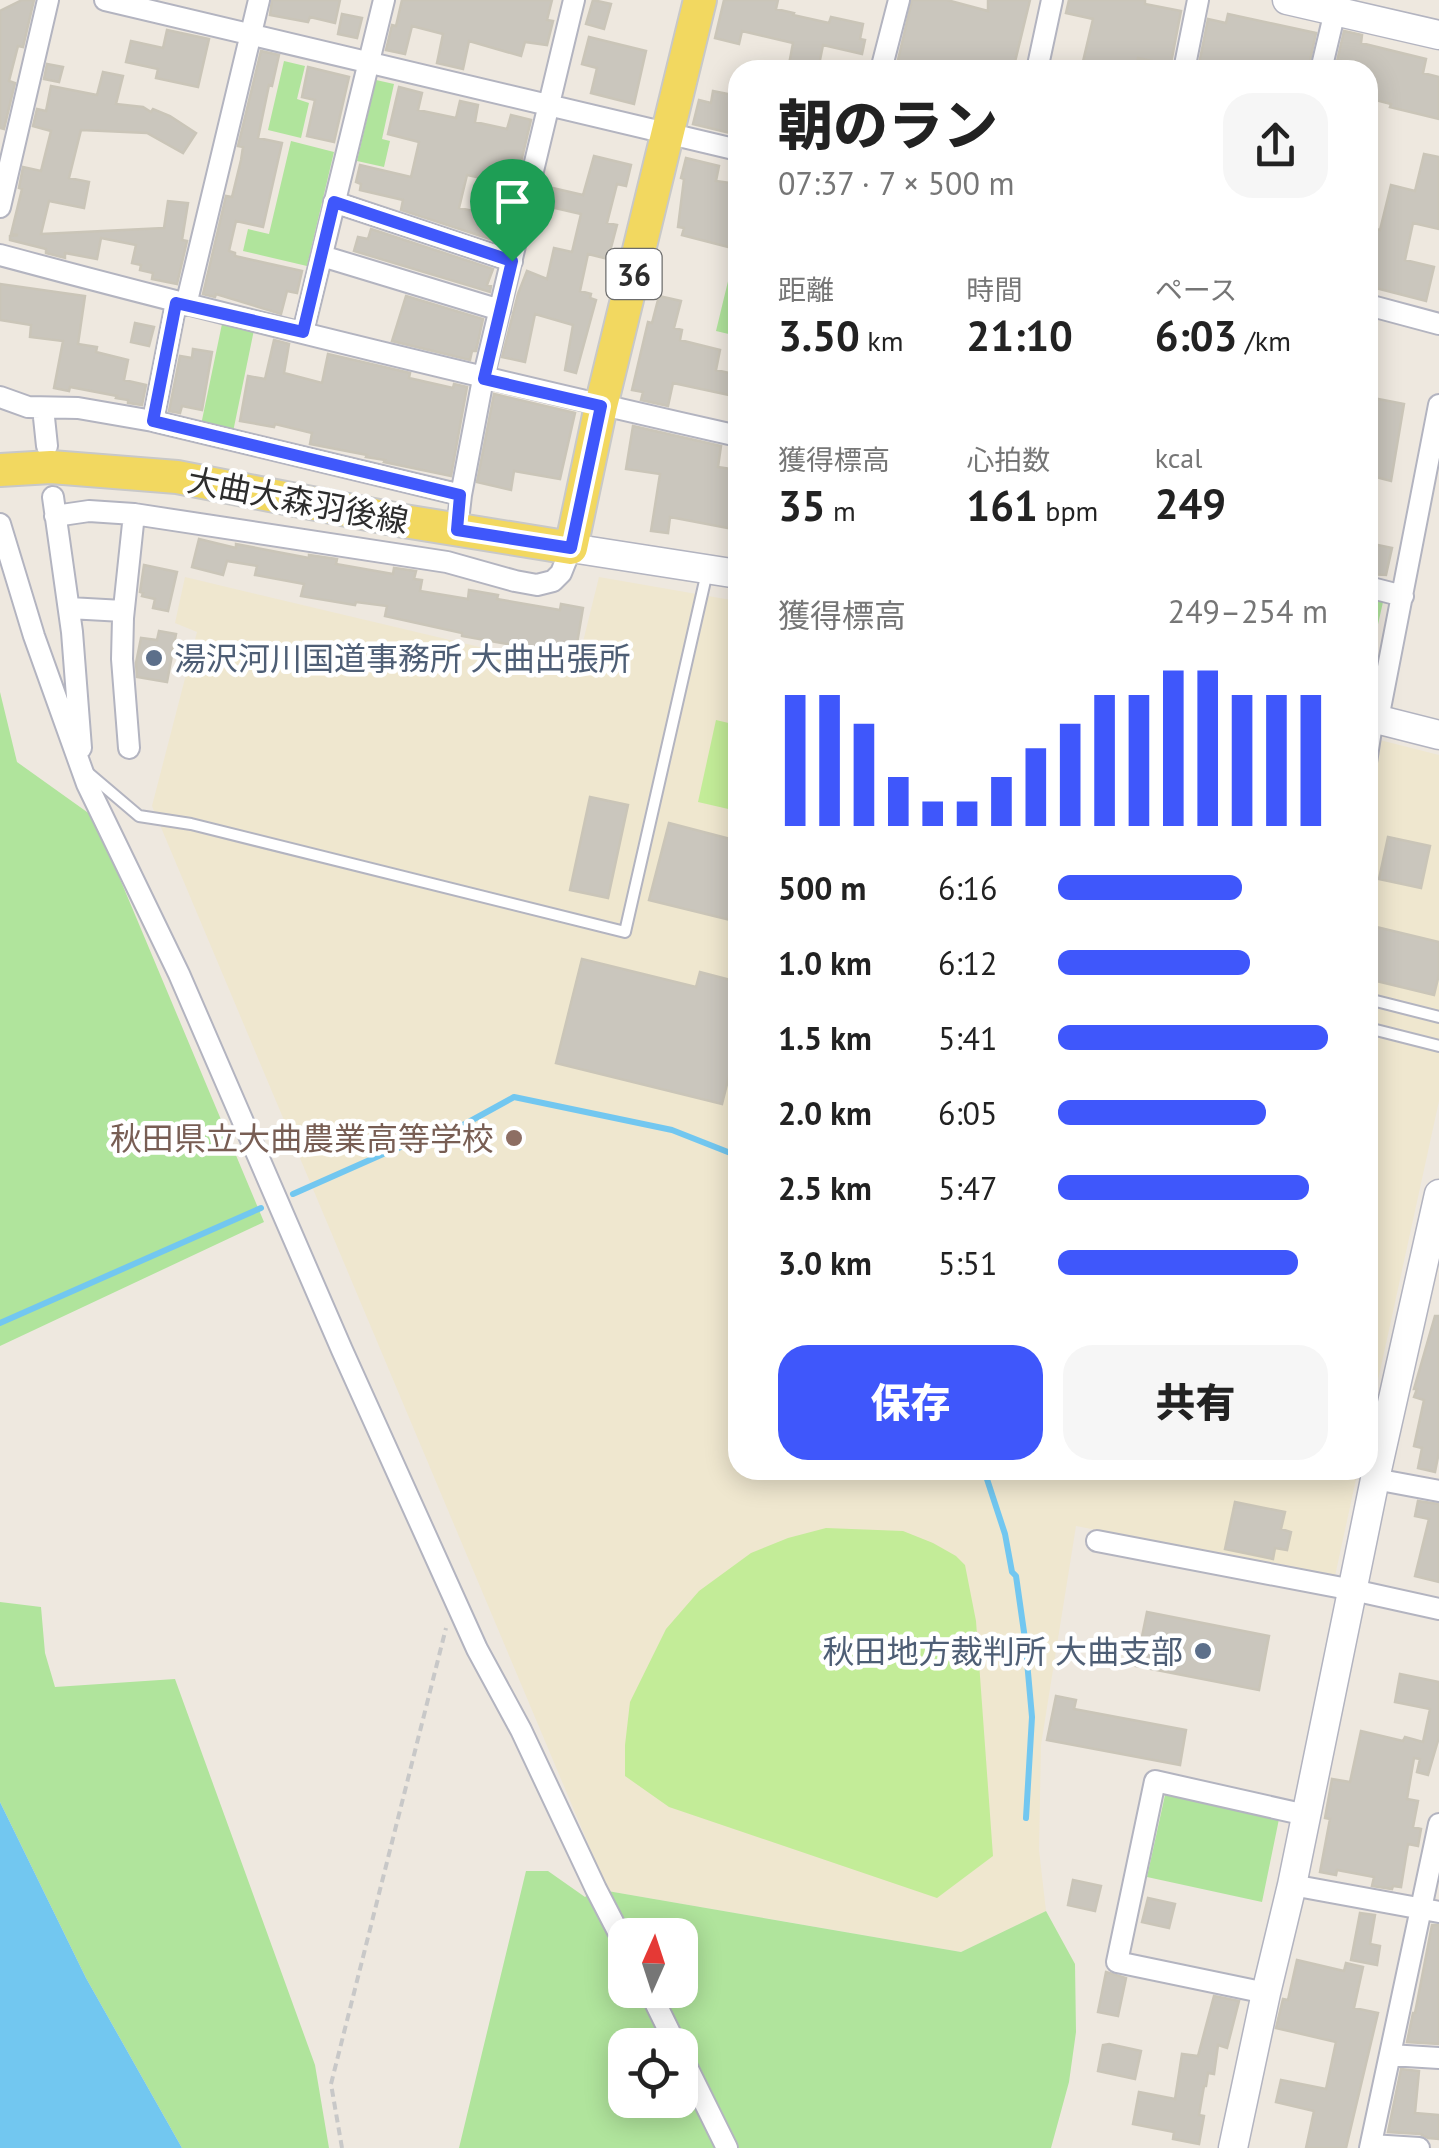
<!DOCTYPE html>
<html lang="ja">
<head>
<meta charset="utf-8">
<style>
  :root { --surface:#fff; --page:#f6f6f6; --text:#222; --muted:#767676; --accent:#3f57fb }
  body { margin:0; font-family:"PT Sans","Noto Sans JP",sans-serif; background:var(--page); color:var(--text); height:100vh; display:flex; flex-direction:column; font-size:38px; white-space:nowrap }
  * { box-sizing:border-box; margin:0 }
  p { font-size:32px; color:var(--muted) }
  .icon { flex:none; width:55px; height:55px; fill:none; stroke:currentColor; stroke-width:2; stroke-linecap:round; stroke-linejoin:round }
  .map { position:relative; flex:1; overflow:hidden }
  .details { position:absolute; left:728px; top:60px; width:650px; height:1420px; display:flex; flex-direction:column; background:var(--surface); border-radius:30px; box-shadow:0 5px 25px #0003 }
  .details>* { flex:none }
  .needle { width:65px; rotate:3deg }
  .fabs { position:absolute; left:608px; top:1918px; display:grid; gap:20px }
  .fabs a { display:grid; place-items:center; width:90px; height:90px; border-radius:20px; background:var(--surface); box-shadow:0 5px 25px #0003; font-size:50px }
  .pin { position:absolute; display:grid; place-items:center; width:85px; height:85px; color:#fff; margin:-102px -42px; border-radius:50% 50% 50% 0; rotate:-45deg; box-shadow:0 0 10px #0007 }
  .pin .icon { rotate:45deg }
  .round { display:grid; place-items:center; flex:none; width:105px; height:105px; border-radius:30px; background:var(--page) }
  .head { display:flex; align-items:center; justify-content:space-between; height:170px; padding:0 50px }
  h1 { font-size:55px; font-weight:800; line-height:75px }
  .metrics { display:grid; grid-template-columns:repeat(3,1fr); gap:15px; height:170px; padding:10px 50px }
  .metrics div { display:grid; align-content:center }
  .metrics b { font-size:42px; font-weight:800 }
  .metrics small { font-size:28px; font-weight:400 }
  .metrics p { font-size:28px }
  .chart { height:280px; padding:20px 50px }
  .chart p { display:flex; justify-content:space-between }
  .chart svg { width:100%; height:180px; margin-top:10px; stroke:var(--accent); stroke-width:6 }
  .button { display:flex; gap:20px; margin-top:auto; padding:20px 50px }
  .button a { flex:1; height:115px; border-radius:30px; background:var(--accent); color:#fff; font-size:40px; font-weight:800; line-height:115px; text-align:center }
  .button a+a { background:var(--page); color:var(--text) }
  ul { padding:0 50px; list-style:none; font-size:32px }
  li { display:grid; grid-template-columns:160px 120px 1fr; align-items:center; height:75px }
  li i { height:25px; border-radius:12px; background:var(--accent) }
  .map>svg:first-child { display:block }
  .education { fill:#efe7cf }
  .green { fill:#b0e49c; fill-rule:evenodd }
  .pitch { fill:#c3ec98 }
  .water { fill:#72c7f0 }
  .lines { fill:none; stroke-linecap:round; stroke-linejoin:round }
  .stream { stroke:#72c7f0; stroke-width:6 }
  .building { fill:#cac6bd; stroke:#cac5b8; stroke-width:2.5; fill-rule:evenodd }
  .service-casing { stroke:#b3b4c0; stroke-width:14 }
  .minor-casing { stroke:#b3b4c0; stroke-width:24 }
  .tertiary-casing { stroke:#b3b4c0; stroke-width:31 }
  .primary-casing { stroke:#c8c8c8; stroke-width:36 }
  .path { stroke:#c8c8c8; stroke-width:4; stroke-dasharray:8 5; stroke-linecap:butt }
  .service { stroke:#fff; stroke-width:10 }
  .minor { stroke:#fff; stroke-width:20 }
  .tertiary { stroke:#fff; stroke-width:28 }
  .primary { stroke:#f2d860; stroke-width:32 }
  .route-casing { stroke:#fff; stroke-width:20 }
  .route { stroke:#3f57fb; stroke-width:12 }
  .service-dot { fill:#5c6f8a; stroke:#fff; stroke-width:4 }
  .education-dot { fill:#8d6e63; stroke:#fff; stroke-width:4 }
  .labels { text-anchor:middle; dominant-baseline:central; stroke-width:9; stroke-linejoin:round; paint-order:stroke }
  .shield { fill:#fff; stroke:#6c6c6c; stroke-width:2.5 }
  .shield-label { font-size:30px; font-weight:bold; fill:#2d2d2d }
  .street-label { font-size:32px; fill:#2d2d2d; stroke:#fff }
  .service-label { font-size:32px; fill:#4e5e75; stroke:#fff; text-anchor:start }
  .education-label { font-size:32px; fill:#785e54; stroke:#fff; text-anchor:end }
</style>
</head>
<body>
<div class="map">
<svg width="1439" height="2148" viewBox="0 0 1439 2148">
  <rect width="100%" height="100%" fill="#eee8df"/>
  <path class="education" d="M185 577 576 670 599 577 737 601 738 1470H1358L1335 1576 1076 1526 1041 1745 1039 1850 1046 1911 961 1952 608 1891 152 806 197 632 175 623Z
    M1368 737 1439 755V1101L1368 1426Z"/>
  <path class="green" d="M284 61 305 66 297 99 309 103 301 138 268 130Z
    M376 80 394 84 382 139 390 141 384 167 357 161Z
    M291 141 334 152 307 266 243 251 248 229 269 234Z
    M737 244V336L716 331Z
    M223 319 255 325 233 432 201 425Z
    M1368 598 1383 602 1374 642 1368 640Z
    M0 692 17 762 94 817 264 1222 0 1346Z
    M0 1602 41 1607 45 1653 55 1687 175 1679 315 2065 329 2148H182L86 1978 0 1802Z
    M1165 1795 1279 1819 1262 1902 1147 1877Z
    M526 1871H548L585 1897 596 1889 961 1952 1046 1911 1075 1964 1076 2032 1069 2082 1051 2148H459ZM625 1935H680V1990H625ZM625 2045H680V2100H625Z"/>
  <path class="pitch" d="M716 720 737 725V811L698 802Z
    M826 1528 903 1531 933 1543 956 1556 965 1565 976 1621 993 1856 937 1898 669 1807 625 1776V1745L630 1702 666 1629 699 1591 751 1553 788 1538Z"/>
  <path class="water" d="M0 1802 86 1978 182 2148H0Z"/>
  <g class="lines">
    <path class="stream" d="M293 1194 390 1151 465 1124 514 1097 672 1130 738 1156
      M0 1323 261 1208
      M984 1470 1005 1534 1012 1572 1016 1576 1025 1639 1032 1717 1026 1818"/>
  </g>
  <path class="building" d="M22 0H34L23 47 18 46 9 81 15 83 4 129 0 128V11Z
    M272 0H340L335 23 310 17 308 22 270 15Z
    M402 0H552L547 20 553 21 547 45 525 42 521 56 469 41 463 69 437 63 443 34 412 26 405 54 386 50 392 25 396 26Z
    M593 0 611 4 604 29 586 24Z
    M724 0H778L776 9 794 13 793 15 829 23 831 17 863 24 860 39 865 40 862 54 823 45 818 70H788L793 43 742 31 739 44 715 38Z
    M912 0H947L988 11V0H1030L1013 70H976L951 64 949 70H914L905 68 906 63 898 60Z
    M1069 0H1145V4L1181 11 1171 63 1170 65 1138 58 1135 70H1081L1093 19 1066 13Z
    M342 14 362 18 357 38 338 34Z
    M1228 14 1316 33 1308 70 1198 69 1208 19 1226 23Z
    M167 30 209 39 198 87 156 78 158 69 126 62 131 41 163 48Z
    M1344 31 1362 35 1361 43 1426 59 1423 73 1439 77V119L1390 107 1391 104 1368 98V70H1335Z
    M589 37 646 51 634 104 591 93 597 68 582 64Z
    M261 51 279 55 272 86 269 85 258 138 282 143 263 227 236 221 229 251 235 253V256L302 271 297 293 287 291 281 314 216 294 215 297 203 294 226 196 232 197 241 160 243 147 238 146Z
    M47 64 63 67 59 82 44 79Z
    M308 67 349 77 334 142 307 136 315 100 302 97Z
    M103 72 123 76 116 104 143 107 151 112 153 109 170 116 196 133 183 153 147 133 81 130 69 178 89 182 84 208 49 201 41 234 164 228 168 201 188 203 182 240 187 241 177 284 152 279 153 273 140 270 141 265 132 263 136 245 101 238 97 259 65 253V258L46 253V249L10 240V236L18 235 11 234 22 189 19 188 23 167 41 171 51 131 33 126 37 109 46 111 51 86 97 95Z
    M399 87 422 93 418 110 456 118 460 101 478 105 475 122 507 129 511 115 531 120 502 243 401 210 403 200 360 190 361 184 356 182 360 165 411 177 419 142 388 134ZM467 175 501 182 492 215 459 208Z
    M713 91 738 96V135L693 124 699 100 711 103Z
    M1424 154 1439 157V229L1413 223 1405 260 1434 267 1426 301 1368 286 1371 263 1368 262V227L1380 230 1391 185 1415 191Z
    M594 156 631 165 626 186 617 184 607 223 617 225 608 259 588 254 580 291 591 294 590 298 596 300 576 373 565 370 573 325 535 314 525 362 502 357 518 294 527 271 547 279 554 248 572 252 581 214 542 205 539 203 544 186 583 195Z
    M686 158 719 166 716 181 738 184 735 229 737 230 732 248 682 235 684 228 678 227 684 179 681 178Z
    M371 229 493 269 487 285 491 286 490 292 354 251 358 237 368 239Z
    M0 284 85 296 78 344 97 347 96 352 128 360 124 380 146 385 142 405 128 403V400L116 398 117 396 70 387 69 391 54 388 63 341 30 337 31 325 0 320Z
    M406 296 483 319 476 351H472L470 360 392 341Z
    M659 296 681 301 674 328 682 330 680 340 720 350 716 370 738 375V397L673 383 668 406 641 400 643 392 632 390 648 322 652 323Z
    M135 323 154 327 149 346 131 342Z
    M274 340 289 344 284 373 322 383 328 354 410 373 409 378 453 388 454 384 467 387 451 476 384 462 385 460 366 457 367 455 310 444 312 433 275 424 274 427 240 421 248 376 265 379Z
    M193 349 212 352 202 410 182 406 180 413 169 411 180 356 192 358Z
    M494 394 575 413 560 479 514 471 511 490 477 482Z
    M1368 397 1404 404 1391 481 1368 475Z
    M633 426 721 446 718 467 738 470V530L670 517 668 533 651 531 660 474 626 469Z
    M199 539 236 548V544L309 558V555L337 559 336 564 393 574 394 568 416 571 414 579 422 580 420 591 468 599 469 590 498 595 497 599 560 610 561 604 583 608 574 661 552 657 553 652 462 636V633L385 616 387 606 356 602 355 605 301 596 304 584 255 575 257 566 227 561 223 575 192 567Z
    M1368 543 1392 548 1386 575 1368 574Z
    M144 565 177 572 168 611 153 608 155 599 142 596 143 593 140 592Z
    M159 631 176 634 167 682 137 677 136 663 141 638 157 640Z
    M590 797 628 805 608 898 570 890Z
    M669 823 738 841V922L649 900Z
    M1388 837 1430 846 1421 888 1379 879Z
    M1368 925 1439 942V974L1434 995 1368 979Z
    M582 959 696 987 700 972 738 982V1040L722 1104 556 1063Z
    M1435 1316H1439V1452L1435 1472 1418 1468 1422 1448 1414 1446 1424 1400 1414 1397 1417 1389H1414Z
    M1418 1501 1439 1504V1582L1415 1576 1429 1519 1415 1516Z
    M1235 1502 1285 1512 1281 1529 1291 1532 1287 1550 1275 1548 1273 1559 1225 1549Z
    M1147 1612 1269 1636 1259 1690 1136 1666Z
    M1400 1674 1439 1682V1737L1428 1775 1417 1772 1420 1759 1414 1758 1407 1799 1418 1801 1413 1827 1421 1829 1418 1846 1408 1844 1401 1887 1393 1886 1392 1889 1372 1886 1374 1877 1337 1870 1336 1875 1320 1872 1330 1819 1325 1818 1332 1779 1350 1782 1361 1731 1403 1741 1405 1737 1423 1742 1430 1709 1395 1702Z
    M1056 1696 1076 1700 1074 1709 1186 1730 1180 1765 1047 1740Z
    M1073 1880 1101 1886 1095 1911 1068 1905Z
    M1148 1898 1175 1904 1169 1928 1142 1922Z
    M1360 1913 1375 1915 1370 1944 1380 1946 1377 1965 1351 1960Z
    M1432 1925H1439V2044L1407 2042 1413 2013H1415Z
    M1297 1960 1344 1971 1346 1963 1363 1967 1354 2008 1378 2013 1346 2148H1306L1314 2111 1276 2102 1281 2080 1326 2089 1336 2042 1276 2028 1283 1999 1288 2000Z
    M1106 1972 1126 1978 1118 2016 1098 2012Z
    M1214 1996 1239 2001 1227 2048 1218 2045 1214 2074 1208 2073 1206 2086H1204L1199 2115 1204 2116 1199 2144 1173 2139 1174 2132 1133 2124 1139 2092 1175 2099 1182 2054 1198 2056Z
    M1109 2044 1141 2051 1135 2079 1098 2071 1103 2045Z
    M1401 2069 1419 2071 1415 2113 1439 2115V2139L1428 2138 1420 2134 1388 2132Z"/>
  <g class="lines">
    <defs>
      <path id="service" d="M86 771 139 816 191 824 625 932 707 572
        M1368 782 1377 724
        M1368 999 1439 1017
        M1368 1028 1439 1046"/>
      <path id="minor" d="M105 0 738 150
        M881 70 899 0
        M1037 70 1052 0
        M1184 70 1198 0
        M1321 70 1335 11
        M334 202 512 261
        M0 207 48 0
        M0 255C245 321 491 380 738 436
        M322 256 500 310
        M186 305 259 0
        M1368 305 1439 324
        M303 332 384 0
        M0 397 28 407 78 408 153 421 461 495 457 530
        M43 408 47 446
        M153 421 176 303
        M461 495 483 379 574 0
        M53 497 72 632 81 748
        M55 516 89 511 134 514 447 562 515 581 537 585 553 581 561 573 571 548
        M0 524 34 636 87 784 179 974 342 1350 477 1649 521 1730 596 1889 625 1945
        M1368 587 1403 596
        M69 608 123 611
        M1378 719 1439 405
        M129 748 122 659 123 618 134 514
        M1375 1479 1439 1491
        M1097 1541 1353 1590 1439 1609
        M1292 1885 1439 1912
        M649 1990 676 2045
        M1266 1993 1117 1962 1155 1781 1306 1815
        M680 2053 727 2148
        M1390 2055 1439 2058
        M1371 2145 1419 2148
        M1370 2148 1439 1824"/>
      <path id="tertiary" d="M1287 0 1439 35
        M571 548 738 574
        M1368 717 1439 735
        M1233 2148 1266 1993 1292 1885 1375 1479 1439 1194"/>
      <path id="primary" d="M0 470 51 467 177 477 404 521 571 548 601 406 700 0"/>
    </defs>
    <use href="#service" class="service-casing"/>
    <use href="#minor" class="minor-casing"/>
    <use href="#tertiary" class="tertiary-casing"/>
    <use href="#primary" class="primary-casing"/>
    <path class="path" d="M342 2148 331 2084 446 1628"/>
    <use href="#service" class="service"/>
    <use href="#minor" class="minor"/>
    <use href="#tertiary" class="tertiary"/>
    <use href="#primary" class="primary"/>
  </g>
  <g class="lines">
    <defs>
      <path id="route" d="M334 202 512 261 484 379 601 406 571 548 457 530 460 495 153 421 176 303 303 332Z"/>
    </defs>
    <use href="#route" class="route-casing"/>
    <use href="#route" class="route"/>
  </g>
  <g class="service-dot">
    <circle cx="154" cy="658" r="10"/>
    <circle cx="1203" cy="1651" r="10"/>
  </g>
  <circle class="education-dot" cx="514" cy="1138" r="10"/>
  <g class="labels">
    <rect class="shield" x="606.5" y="249" width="55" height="50" rx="8"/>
    <g class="shield-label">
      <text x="634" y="274">36</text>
    </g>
    <g class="street-label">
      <text transform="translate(298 500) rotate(11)">大曲大森羽後線</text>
    </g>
    <g class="service-label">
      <text x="174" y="658">湯沢河川国道事務所 大曲出張所</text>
      <text x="1183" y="1651" text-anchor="end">秋田地方裁判所 大曲支部</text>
    </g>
    <g class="education-label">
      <text x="494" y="1138">秋田県立大曲農業高等学校</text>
    </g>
  </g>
</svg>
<div class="fabs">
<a><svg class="needle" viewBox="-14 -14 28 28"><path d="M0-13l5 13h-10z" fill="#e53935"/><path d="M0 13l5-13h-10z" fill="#767676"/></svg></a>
<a><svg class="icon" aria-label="locate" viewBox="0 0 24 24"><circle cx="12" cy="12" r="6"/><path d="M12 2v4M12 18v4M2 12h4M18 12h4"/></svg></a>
</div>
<div class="pin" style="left:512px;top:261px;background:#1e9e55"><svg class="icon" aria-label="arrive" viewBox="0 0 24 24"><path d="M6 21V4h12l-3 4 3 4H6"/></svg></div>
<section class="details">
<div class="head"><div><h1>朝のラン</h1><p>07:37 · 7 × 500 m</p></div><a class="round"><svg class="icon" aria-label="share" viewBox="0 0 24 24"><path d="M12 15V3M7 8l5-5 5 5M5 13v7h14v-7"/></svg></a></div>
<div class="metrics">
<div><p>距離</p><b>3.50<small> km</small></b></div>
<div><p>時間</p><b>21:10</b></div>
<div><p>ペース</p><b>6:03<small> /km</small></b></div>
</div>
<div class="metrics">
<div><p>獲得標高</p><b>35<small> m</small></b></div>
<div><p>心拍数</p><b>161<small> bpm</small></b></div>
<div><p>kcal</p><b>249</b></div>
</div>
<div class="chart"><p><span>獲得標高</span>249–254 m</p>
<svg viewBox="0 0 160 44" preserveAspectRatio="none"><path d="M5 44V12M15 44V12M25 44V19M35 44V32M45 44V38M55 44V38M65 44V32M75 44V25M85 44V19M95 44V12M105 44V12M115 44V6M125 44V6M135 44V12M145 44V12M155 44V12"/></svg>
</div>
<ul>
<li><b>500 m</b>6:16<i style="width:68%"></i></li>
<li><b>1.0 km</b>6:12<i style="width:71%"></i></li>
<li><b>1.5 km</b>5:41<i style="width:100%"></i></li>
<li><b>2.0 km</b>6:05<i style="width:77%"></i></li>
<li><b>2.5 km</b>5:47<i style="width:93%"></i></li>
<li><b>3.0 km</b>5:51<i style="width:89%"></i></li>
</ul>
<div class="button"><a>保存</a><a>共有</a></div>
</section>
</div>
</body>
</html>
